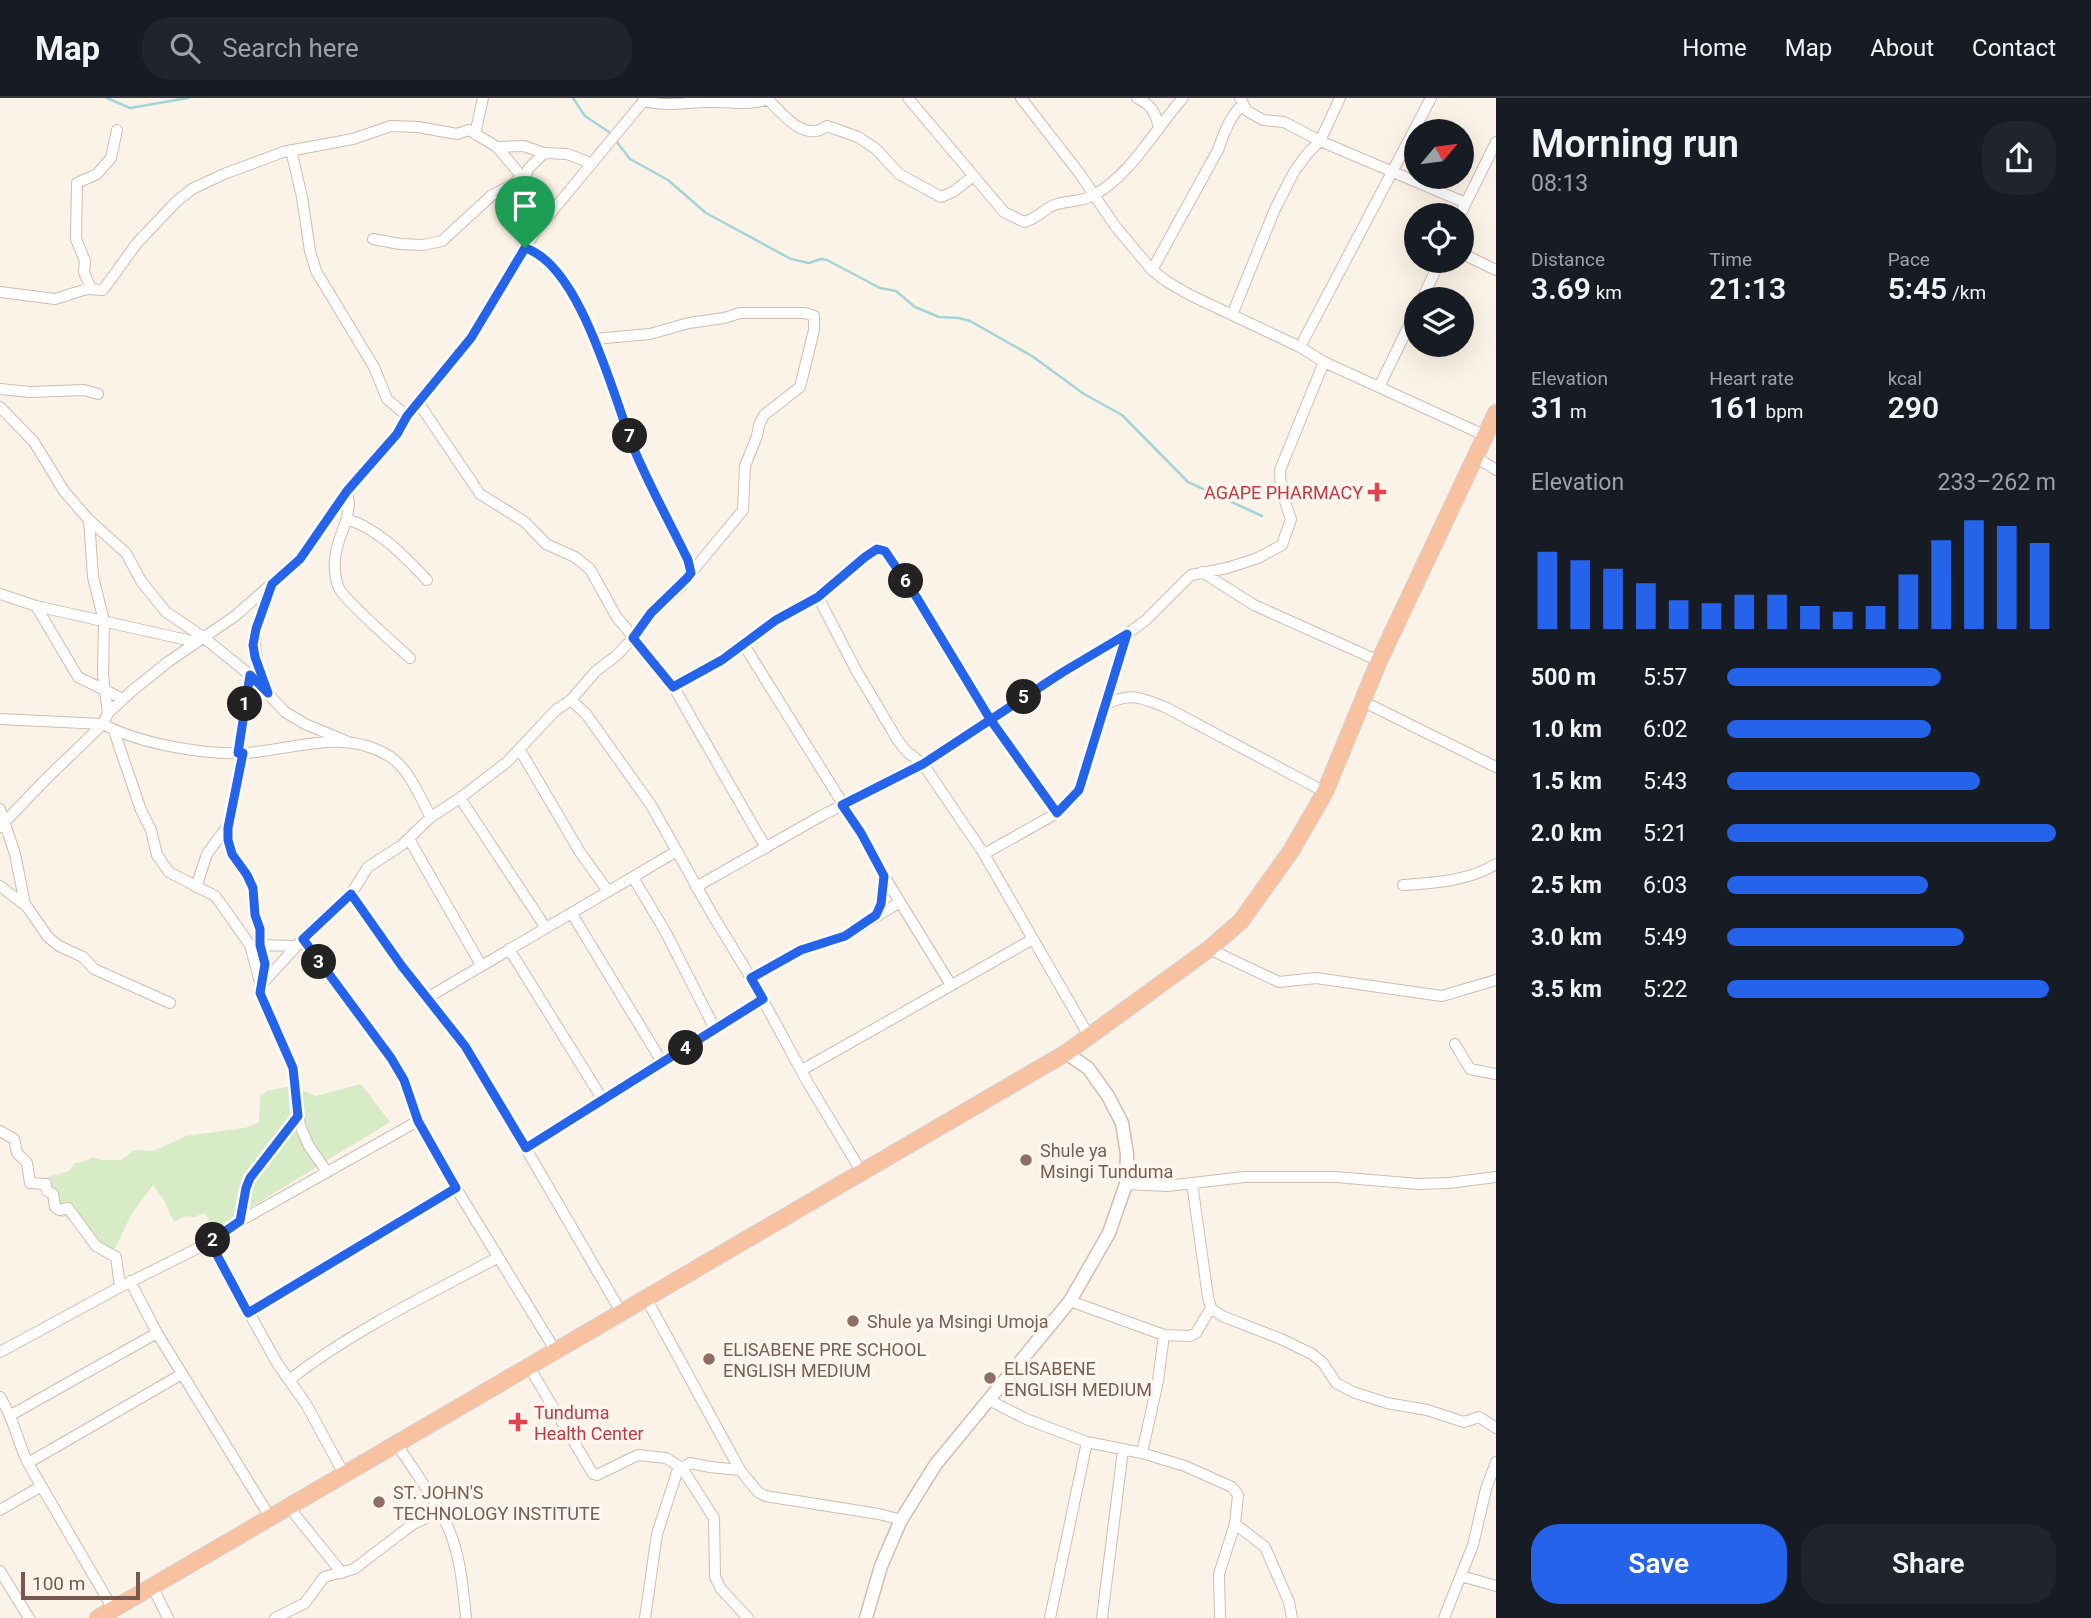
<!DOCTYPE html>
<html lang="en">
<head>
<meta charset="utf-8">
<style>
  :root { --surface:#171b24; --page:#20242c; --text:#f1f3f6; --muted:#9ea1a6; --line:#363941; --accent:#2563eb }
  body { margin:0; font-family:Roboto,sans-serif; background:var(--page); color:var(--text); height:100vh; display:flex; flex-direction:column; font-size:26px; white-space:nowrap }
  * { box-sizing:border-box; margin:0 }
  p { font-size:23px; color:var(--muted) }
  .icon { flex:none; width:38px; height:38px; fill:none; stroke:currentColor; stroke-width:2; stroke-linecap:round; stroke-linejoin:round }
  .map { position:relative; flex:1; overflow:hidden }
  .drawer { display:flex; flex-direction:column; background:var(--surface); width:595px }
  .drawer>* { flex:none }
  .needle { width:46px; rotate:61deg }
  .controls { position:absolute; left:1404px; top:21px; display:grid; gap:14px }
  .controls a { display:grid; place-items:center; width:70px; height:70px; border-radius:50%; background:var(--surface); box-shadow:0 7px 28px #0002; font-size:35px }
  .scale { position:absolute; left:21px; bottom:18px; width:119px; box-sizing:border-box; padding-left:7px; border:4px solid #77584c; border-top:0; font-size:19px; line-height:24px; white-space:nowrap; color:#77584c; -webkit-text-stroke:5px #fff7ef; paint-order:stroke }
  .pin { position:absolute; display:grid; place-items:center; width:60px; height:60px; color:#fff; margin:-72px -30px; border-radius:50% 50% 50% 0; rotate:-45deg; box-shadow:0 0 7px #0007 }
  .pin .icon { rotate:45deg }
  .km { position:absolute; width:35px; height:35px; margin:-18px; border-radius:50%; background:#222; color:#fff; font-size:19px; line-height:35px; text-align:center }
  .round { display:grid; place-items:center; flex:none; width:74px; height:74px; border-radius:28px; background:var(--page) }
  .head { display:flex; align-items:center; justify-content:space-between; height:119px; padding:0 35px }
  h1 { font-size:38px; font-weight:600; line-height:52px }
  .figures { display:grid; grid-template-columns:repeat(3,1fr); gap:10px; height:119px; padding:7px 35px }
  .figures div { display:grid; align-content:center }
  .figures b { font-size:30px; font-weight:600 }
  .figures small { font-size:19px; font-weight:400 }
  .figures p { font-size:19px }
  .chart { height:196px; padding:14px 35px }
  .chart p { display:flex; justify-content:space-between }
  .chart svg { width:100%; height:126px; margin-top:7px; stroke:var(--accent); stroke-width:6 }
  .primary-button { display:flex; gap:14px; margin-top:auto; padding:14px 35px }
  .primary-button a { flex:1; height:80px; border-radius:28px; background:var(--accent); color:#fff; font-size:28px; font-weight:600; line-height:80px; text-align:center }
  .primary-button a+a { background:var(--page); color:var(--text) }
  ul { padding:0 35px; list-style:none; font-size:23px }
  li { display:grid; grid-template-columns:112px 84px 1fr; align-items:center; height:52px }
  li i { height:18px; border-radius:9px; background:var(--accent) }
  header { display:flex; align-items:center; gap:42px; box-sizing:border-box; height:98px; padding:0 35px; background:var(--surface); border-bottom:2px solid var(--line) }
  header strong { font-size:33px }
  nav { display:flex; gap:38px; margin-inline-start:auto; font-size:24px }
  .search { width:490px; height:63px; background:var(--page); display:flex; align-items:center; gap:18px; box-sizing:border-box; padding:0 24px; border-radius:28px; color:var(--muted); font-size:26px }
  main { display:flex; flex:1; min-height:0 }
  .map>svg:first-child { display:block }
  .green { fill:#d7ebc6 }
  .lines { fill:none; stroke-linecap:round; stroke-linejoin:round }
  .stream { stroke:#a3d4d8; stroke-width:2.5 }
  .minor-casing { stroke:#d1bcb0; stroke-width:12 }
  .tertiary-casing { stroke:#d1bcb0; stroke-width:15 }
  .trunk-casing { stroke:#d9d0cd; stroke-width:18 }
  .minor { stroke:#fff; stroke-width:10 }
  .tertiary { stroke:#fff; stroke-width:12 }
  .trunk { stroke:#f8c2a1; stroke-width:16 }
  .route-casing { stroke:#fff; stroke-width:14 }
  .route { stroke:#2563eb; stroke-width:9 }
  .health-dot { fill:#e0444e; stroke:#fff7ef; stroke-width:2.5 }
  .education-dot { fill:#8d6e63; stroke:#fff7ef; stroke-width:2.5 }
  .labels { text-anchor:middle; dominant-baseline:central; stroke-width:7; stroke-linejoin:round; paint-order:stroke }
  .health-label { font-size:18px; fill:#be3a42; stroke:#fff7ef; text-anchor:end }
  .education-label { font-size:18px; fill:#785e54; stroke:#fff7ef; text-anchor:start }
</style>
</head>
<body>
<header>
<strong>Map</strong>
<div class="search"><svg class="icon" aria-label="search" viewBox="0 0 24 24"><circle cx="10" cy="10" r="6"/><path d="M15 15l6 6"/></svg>Search here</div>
<nav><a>Home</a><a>Map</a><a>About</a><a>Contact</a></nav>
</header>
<main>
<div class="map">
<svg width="1496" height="1520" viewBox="0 0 1496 1520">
  <rect width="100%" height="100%" fill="#fcf3e8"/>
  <path class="green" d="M361 986 390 1024 215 1131 205 1115 194 1119 185 1118 174 1124 164 1102 153 1087 132 1115 113 1154C99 1141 78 1138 71 1118L61 1119 49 1112 52 1085 45 1080 69 1073 75 1065 83 1064 93 1059 101 1062H121L132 1054 138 1052 153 1053 186 1038 245 1030 259 1024 260 999 267 993 292 988 316 998Z"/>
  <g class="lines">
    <path class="stream" d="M107 0 130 10 188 0
      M573 0 585 18 609 34
      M616 43 630 61 668 82 706 115 791 161 809 165 821 161 827 162 880 190 896 193 915 209 939 219 959 220 970 223 1032 258 1084 296 1122 317 1188 384 1262 418"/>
    <defs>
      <path id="minor" d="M908 0 1004 114 1024 124C1038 120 1040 114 1052 108 1063 102 1081 105 1094 97 1131 77 1155 31 1183 0
        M1021 0 1080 76 1115 128 1152 172 1166 183 1190 197 1300 249 1324 264 1486 338
        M1137 0C1152 7 1156 15 1159 31
        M1240 0 1247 13 1263 22 1284 24 1320 43 1466 105
        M768 1C782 16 805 45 827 28L858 39 876 51 899 76 941 99 953 94 972 79
        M643 3C666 9 687 4 710 4 730 3 751 9 770 0
        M475 36 483 0
        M497 49 524 48 544 55 567 56 591 65
        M291 52 302 99 310 153 316 173 374 269 387 301 407 318
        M1460 117 1496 44
        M535 134 524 81 529 70 544 55
        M373 141 400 146 423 147 442 143 492 97 512 87 522 78
        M1461 155 1496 172
        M1152 172 1218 52C1224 35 1229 20 1242 7
        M91 191 84 174 85 163 76 141 77 85 97 76 111 60 117 32
        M0 194 55 201 87 191 103 192 137 145 176 104 192 91 224 76 283 54 353 41 391 28 418 29 457 36 469 32 497 49 524 81
        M1422 201 1440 163
        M1232 217 1275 111 1294 74 1307 56 1320 43 1340 0
        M594 241 650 236 689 225 724 220 740 215H805L814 218V232L800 289 764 317 759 327 757 338 745 368 743 412 691 475
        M1300 249 1431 0
        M1379 289 1416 213
        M0 291 30 294 84 292 98 296
        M418 304 480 396 525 424 546 446 575 459 590 471 616 518 673 588 766 750
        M0 309 34 344 64 393 89 422 126 455 141 483 166 514 203 539 250 577 285 614 305 626 351 645
        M1476 359 1496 372
        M347 393 349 405 347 421C380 432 403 457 427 482
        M347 421C338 443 329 466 339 490 344 502 397 548 410 560
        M89 422 93 479 104 523 103 577 108 615
        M1202 474 1254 507 1379 563
        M0 496 36 508 196 544
        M818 499 856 572 897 641 906 653 923 666 984 756
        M36 508 78 579 123 601
        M744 547 861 735 884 778 951 887
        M673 588 721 562 776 522 818 499 865 459 877 451 885 453 917 500 990 621 1057 715
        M267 591C247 544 255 535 271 489
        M571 602 586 616 651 707 712 816 751 880 808 985 861 1073
        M1362 603 1496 669
        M1107 606C1131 594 1143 600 1167 610L1325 694
        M0 621 103 626C137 645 203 657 243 655 292 653 342 629 389 658 409 670 420 700 431 719
        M114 633 141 712 151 732 157 757 169 774 215 798 219 803 250 847 261 888
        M520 652 581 756 608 793
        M238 655 250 577
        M460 700 546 830
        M0 711 15 756 25 806 48 839 59 848 83 859 94 871 170 905
        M0 729 46 681 103 626 108 615 133 592 168 564 235 518 300 461 347 393 397 336 407 318 471 240 535 134 646 0
        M228 730V742L232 756 247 777 253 790 255 817 260 833V847L265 865 262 884
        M409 741 481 867
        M634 781 665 833 715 931
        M1403 787C1434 785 1469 783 1496 766
        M0 788 26 808
        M196 789 207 756 229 726 243 655
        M696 789 821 718 923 666 1063 574 1127 536 1146 522 1191 477 1227 470 1258 460 1282 447 1291 421 1281 392 1280 372 1324 264
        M351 796 401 867 474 961 621 1214
        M572 816 662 964
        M876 817 882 798 884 778
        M303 841 392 960 404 982 418 1023 456 1090 555 1252
        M256 847 297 848
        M509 851 603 1002
        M1209 851 1279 884 1316 880 1442 898 1496 882
        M751 880 801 852 845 838 900 804
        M427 900 677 753
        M1089 938 984 756 1057 715 1079 692 1127 536
        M1455 946 1470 971 1496 976
        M802 972 1033 841
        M0 1033 14 1041 17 1055 27 1065 30 1085 46 1086 47 1093 53 1096 55 1109 59 1112 68 1110 96 1148 116 1159 120 1189
        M526 1050 763 901
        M327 1074 309 1048 300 1028 293 970 260 895 261 887 303 841 351 796 368 769 402 747 431 719 460 700 507 664 556 612 571 602 596 573 616 558 633 540 651 515 682 487 691 475 688 462C670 425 650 389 634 351 614 301 581 167 525 150
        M1192 1085 1208 1199 1211 1210 1222 1218 1281 1241 1312 1256 1323 1265 1336 1285 1353 1294 1387 1305 1427 1312 1464 1324 1479 1319 1496 1330
        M1126 1086 1167 1088 1244 1079H1336L1418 1086 1449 1085 1496 1079
        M240 1123 245 1090 250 1080 298 1018
        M210 1144 277 1265 306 1306 344 1376
        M130 1183 157 1235 270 1419
        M646 1200 740 1372 758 1394 765 1398 879 1416 901 1422
        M1070 1203 1164 1237 1190 1238 1196 1235 1211 1210
        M248 1215 456 1090
        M0 1254 120 1189 218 1140 240 1123 418 1023
        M528 1267 593 1376 597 1377 638 1357 666 1360 682 1370 714 1420 715 1479 721 1491 748 1520
        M289 1282C352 1233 427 1197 497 1160
        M0 1299C14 1320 17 1343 28 1365L113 1511
        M989 1302 1026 1321 1087 1344 1142 1355 1185 1368 1232 1389 1238 1397 1235 1426 1265 1449 1289 1504 1292 1520
        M11 1317 157 1235
        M396 1345C415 1374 437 1403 450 1434 461 1462 463 1491 466 1520
        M1142 1355 1158 1283 1164 1237
        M28 1365 182 1276
        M682 1370 690 1365 710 1369 740 1372
        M288 1408 342 1475
        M0 1412 40 1389
        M0 1473 29 1520
        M1461 1478 1496 1488
        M153 1490 168 1520
        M275 1520 305 1505 324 1479 354 1471 413 1426 440 1414
        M645 1520 657 1436 679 1368
        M1050 1520 1087 1344
        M1102 1520 1123 1352
        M1220 1520 1219 1476 1235 1426
        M1444 1520 1473 1447 1486 1391 1496 1364"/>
      <path id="tertiary" d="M866 1520 881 1468 901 1422 936 1366 1070 1203 1109 1135 1126 1086 1127 1056 1122 1025 1108 998 1088 970 1066 955"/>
      <path id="trunk" d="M98 1520 1066 955 1209 851 1241 823 1291 753 1325 694 1379 563 1496 315"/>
    </defs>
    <use href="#minor" class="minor-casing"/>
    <use href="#tertiary" class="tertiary-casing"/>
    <use href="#trunk" class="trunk-casing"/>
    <use href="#minor" class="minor"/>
    <use href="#tertiary" class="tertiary"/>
    <use href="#trunk" class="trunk"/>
  </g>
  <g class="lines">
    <defs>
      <path id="route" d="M525 150 471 240 407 318 397 336 347 393 300 461 272 486 256 531 253 547 255 559 268 595 250 577 238 655H243L228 730V742L232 756 247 777 253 790 255 817 260 831V847L265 866 260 895 293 970 298 1018 250 1080 246 1090 240 1123 210 1144 248 1215 456 1090 418 1023 404 982 391 960 303 841 351 796 401 867 465 948 526 1050 763 901 751 880 801 852 845 838 876 817 881 806 884 778 861 735 842 707 923 666 1063 574 1127 536 1079 692 1057 715 990 621 917 500 885 453 877 451 865 459 818 499 776 522 722 562 673 589 633 540 651 515 687 480 691 475 688 462C670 425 650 389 634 351 614 301 581 167 525 150"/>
    </defs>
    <use href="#route" class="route-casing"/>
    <use href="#route" class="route"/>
  </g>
  <g class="health-dot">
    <path d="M1373.5 383.5h7v7h7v7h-7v7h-7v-7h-7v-7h7z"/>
    <path d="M514.5 1313.5h7v7h7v7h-7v7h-7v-7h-7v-7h7z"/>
  </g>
  <g class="education-dot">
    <circle cx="1026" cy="1062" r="7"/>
    <circle cx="853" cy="1223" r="7"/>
    <circle cx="709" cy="1261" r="7"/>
    <circle cx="990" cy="1280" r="7"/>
    <circle cx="379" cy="1404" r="7"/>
  </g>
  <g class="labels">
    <g class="health-label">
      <text x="1363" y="394">AGAPE PHARMACY</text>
      <text x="534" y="1314" text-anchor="start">Tunduma<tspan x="534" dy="21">Health Center</tspan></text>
    </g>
    <g class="education-label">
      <text x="1040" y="1052">Shule ya<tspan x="1040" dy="21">Msingi Tunduma</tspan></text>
      <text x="867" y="1223">Shule ya Msingi Umoja</text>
      <text x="723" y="1251">ELISABENE PRE SCHOOL<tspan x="723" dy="21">ENGLISH MEDIUM</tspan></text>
      <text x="1004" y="1270">ELISABENE<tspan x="1004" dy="21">ENGLISH MEDIUM</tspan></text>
      <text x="393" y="1394">ST. JOHN'S<tspan x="393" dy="21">TECHNOLOGY INSTITUTE</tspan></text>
    </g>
  </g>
</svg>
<div class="controls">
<a><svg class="needle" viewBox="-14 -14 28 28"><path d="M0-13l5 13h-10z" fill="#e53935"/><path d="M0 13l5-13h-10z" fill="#9ea1a6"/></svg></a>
<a><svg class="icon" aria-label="locate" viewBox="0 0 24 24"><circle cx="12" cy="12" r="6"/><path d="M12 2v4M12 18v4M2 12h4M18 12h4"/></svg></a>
<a><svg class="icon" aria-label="layers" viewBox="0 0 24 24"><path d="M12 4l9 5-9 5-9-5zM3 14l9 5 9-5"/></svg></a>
</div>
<div class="scale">100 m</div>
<div class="pin" style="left:525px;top:150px;background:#1e9e55"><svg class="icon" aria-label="arrive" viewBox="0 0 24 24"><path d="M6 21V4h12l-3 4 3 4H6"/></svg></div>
<b class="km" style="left:245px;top:606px">1</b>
<b class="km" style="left:213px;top:1142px">2</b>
<b class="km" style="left:319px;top:864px">3</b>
<b class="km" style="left:686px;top:950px">4</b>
<b class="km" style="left:1024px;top:599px">5</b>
<b class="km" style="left:906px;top:483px">6</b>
<b class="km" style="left:630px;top:338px">7</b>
</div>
<section class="drawer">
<div class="head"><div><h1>Morning run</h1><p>08:13</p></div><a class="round"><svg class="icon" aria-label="share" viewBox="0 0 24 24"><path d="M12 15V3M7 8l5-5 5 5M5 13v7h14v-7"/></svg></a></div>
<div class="figures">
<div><p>Distance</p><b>3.69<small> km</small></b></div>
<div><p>Time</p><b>21:13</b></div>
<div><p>Pace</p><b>5:45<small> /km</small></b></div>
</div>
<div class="figures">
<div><p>Elevation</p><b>31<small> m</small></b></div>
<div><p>Heart rate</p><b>161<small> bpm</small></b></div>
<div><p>kcal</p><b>290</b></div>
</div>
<div class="chart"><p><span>Elevation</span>233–262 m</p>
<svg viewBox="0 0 160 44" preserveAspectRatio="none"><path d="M5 44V17M15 44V20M25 44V23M35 44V28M45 44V34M55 44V35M65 44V32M75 44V32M85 44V36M95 44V38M105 44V36M115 44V25M125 44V13M135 44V6M145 44V8M155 44V14"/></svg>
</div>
<ul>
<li><b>500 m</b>5:57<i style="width:65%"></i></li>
<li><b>1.0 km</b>6:02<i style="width:62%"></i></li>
<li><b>1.5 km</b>5:43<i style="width:77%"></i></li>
<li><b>2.0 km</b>5:21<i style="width:100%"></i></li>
<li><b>2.5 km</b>6:03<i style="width:61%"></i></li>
<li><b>3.0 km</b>5:49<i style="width:72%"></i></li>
<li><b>3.5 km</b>5:22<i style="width:98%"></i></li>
</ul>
<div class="primary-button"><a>Save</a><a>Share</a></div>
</section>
</main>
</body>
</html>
